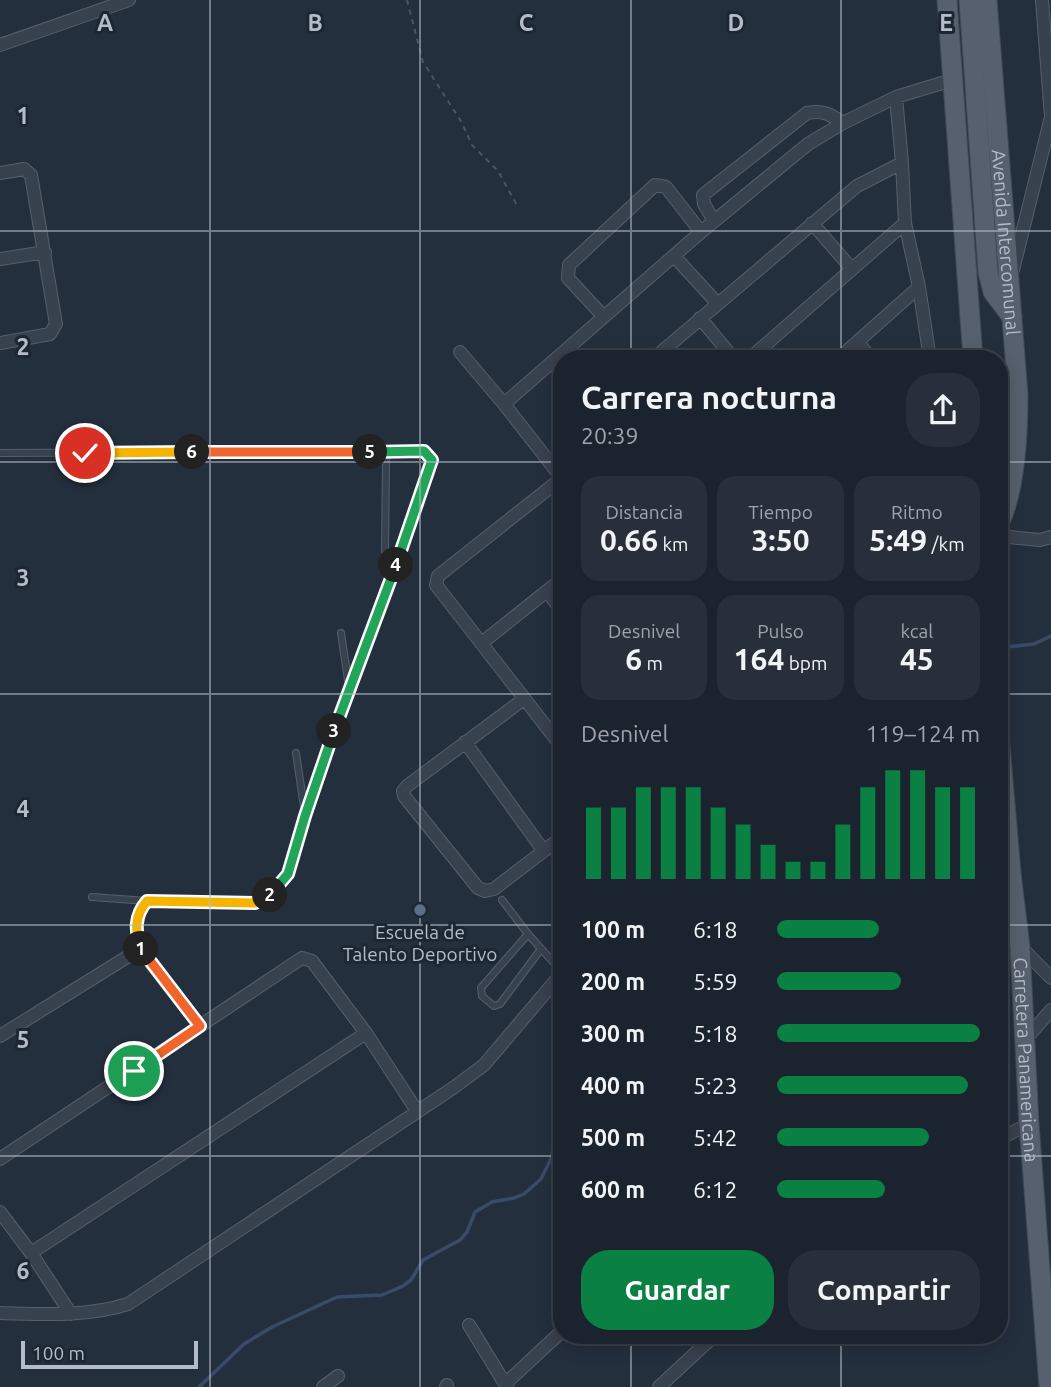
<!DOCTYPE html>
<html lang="es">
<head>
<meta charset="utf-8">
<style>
  :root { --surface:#1b232e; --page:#282f3a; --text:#f1f3f6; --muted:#a0a4aa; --line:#39404a; --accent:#0b8043 }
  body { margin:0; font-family:Ubuntu,sans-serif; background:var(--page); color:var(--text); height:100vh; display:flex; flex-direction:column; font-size:26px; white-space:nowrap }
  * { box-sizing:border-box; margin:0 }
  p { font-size:23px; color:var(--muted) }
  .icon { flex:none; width:38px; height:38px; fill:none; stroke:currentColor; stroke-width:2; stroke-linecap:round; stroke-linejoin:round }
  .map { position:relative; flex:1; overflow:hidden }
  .sheet { position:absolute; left:553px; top:350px; width:455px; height:994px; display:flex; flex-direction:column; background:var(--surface); border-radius:28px; box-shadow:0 4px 18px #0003,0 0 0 2px var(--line) }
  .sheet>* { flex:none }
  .scale { position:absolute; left:21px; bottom:18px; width:177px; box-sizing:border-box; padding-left:7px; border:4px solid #b4bcc9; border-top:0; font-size:19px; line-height:24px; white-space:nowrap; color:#b4bcc9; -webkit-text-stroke:5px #1d2633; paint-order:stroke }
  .pin { position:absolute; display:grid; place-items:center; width:60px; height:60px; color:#fff; margin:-30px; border:4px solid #fff; border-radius:50%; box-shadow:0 2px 7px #0007 }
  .km { position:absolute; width:35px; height:35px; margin:-18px; border-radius:50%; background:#222; color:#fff; font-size:19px; line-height:35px; text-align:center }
  .round { display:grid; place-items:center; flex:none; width:74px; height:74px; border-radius:28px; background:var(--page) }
  .overview { display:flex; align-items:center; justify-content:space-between; height:119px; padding:0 28px }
  h1 { font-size:32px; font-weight:700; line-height:52px }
  .stats { display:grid; grid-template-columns:repeat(3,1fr); gap:10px; height:119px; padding:7px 28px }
  .stats div { display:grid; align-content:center; border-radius:18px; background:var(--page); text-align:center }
  .stats b { font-size:30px; font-weight:700 }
  .stats small { font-size:19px; font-weight:400 }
  .stats p { font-size:19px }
  .chart { height:196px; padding:14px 28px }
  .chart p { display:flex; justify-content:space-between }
  .chart svg { width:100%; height:126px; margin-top:7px; stroke:var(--accent); stroke-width:6 }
  .cta { display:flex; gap:14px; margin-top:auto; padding:14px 28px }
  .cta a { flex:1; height:80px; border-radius:28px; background:var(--accent); color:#fff; font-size:28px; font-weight:700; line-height:80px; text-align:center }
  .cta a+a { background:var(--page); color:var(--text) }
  ul { padding:0 28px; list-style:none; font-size:23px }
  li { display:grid; grid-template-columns:112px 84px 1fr; align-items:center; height:52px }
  li i { height:18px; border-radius:9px; background:var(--accent) }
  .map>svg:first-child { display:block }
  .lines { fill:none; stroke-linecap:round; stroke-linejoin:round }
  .stream { stroke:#394c67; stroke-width:3.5 }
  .service-casing { stroke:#565f6c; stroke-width:8 }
  .minor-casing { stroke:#565f6c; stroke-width:14 }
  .primary-casing { stroke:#414a57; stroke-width:21 }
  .path { stroke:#44595c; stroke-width:2; stroke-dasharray:5 5; stroke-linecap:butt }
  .service { stroke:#38414e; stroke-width:6 }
  .minor { stroke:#38414e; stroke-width:12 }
  .primary { stroke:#56606e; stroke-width:19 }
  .split-1-casing { stroke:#fff; stroke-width:14 }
  .split-2-casing { stroke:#fff; stroke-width:14 }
  .split-3-casing { stroke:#fff; stroke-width:14 }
  .split-4-casing { stroke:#fff; stroke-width:14 }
  .split-5-casing { stroke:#fff; stroke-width:14 }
  .split-6-casing { stroke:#fff; stroke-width:14 }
  .split-7-casing { stroke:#fff; stroke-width:14 }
  .split-1 { stroke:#f0652b; stroke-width:9 }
  .split-2 { stroke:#f5b400; stroke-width:9 }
  .split-3 { stroke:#22a559; stroke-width:9 }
  .split-4 { stroke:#22a559; stroke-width:9 }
  .split-5 { stroke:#22a559; stroke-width:9 }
  .split-6 { stroke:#f0652b; stroke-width:9 }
  .split-7 { stroke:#f5b400; stroke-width:9 }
  .grid { fill:none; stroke:#b4bcc9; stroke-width:2; stroke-opacity:0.55 }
  .service-dot { fill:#5c6f8a; stroke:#1d2633; stroke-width:2.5 }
  .labels { text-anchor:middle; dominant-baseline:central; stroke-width:6; stroke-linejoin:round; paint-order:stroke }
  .street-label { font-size:19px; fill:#b4bcc9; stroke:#1d2633 }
  .poi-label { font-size:19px; fill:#b4bcc9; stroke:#1d2633 }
  .grid-label { font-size:23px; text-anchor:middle; font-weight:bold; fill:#b4bcc9; stroke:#1d2633; stroke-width:6; stroke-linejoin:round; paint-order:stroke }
</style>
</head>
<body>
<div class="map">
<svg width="1051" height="1387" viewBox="0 0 1051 1387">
  <rect width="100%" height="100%" fill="#242f3e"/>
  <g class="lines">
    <path class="stream" d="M999 648 1034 644 1051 636
      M199 1387 244 1344 272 1327 337 1297 382 1295 403 1286 411 1280 423 1260 460 1240 467 1232 475 1212 492 1202 514 1198 524 1194 541 1179 551 1159 555 1138 562 1122"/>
    <defs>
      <path id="service" d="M0 453 424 451 432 460 305 816 288 874 273 893 255 903 147 901C134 916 135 930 140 949
        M386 460 385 551 388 559 397 564
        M341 633 349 687
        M296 753 305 814
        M92 897 147 901
        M502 900 528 934 562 972
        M528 934 481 988 482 996 494 1006 500 1004 541 949"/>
      <path id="minor" d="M0 45 129 0
        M896 97 902 163
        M0 173 24 169 31 175 56 324 50 334 0 343
        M714 221 704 204 703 195 807 113C823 110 830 114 843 123
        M812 223 852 269
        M674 256 717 303
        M0 259 45 252
        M1013 270 1051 117 1042 0
        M603 316 568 278 569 265 655 185 666 187 701 232
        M700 318 734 359
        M857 342 872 359
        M460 352 504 404
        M653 359 857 186 902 163 905 223 919 287 930 359
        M749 359 905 223
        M838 359 919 287
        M561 477 504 404 701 232 808 144 843 123 896 97 942 83 952 82
        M562 478 438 576 436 585 562 747
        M999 536 1040 540 1051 537
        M547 591 562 611
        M483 642 562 579
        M524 699 407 786 403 791 404 796 478 888 485 891 494 889 562 837
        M465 742 543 850
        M999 895 1011 874
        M1021 947 1051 978
        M0 1036 140 949 200 1026
        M1025 1040 1051 1010
        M999 1139 1029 1124
        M0 1159 302 958 312 961 366 1033 417 1111
        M0 1212 31 1253 71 1314
        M31 1253 366 1033
        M0 1313C43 1314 87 1317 128 1304L453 1088 484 1065 562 973
        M469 1325 507 1387
        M505 1384 562 1331
        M323 1387 338 1376
        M446 1387 447 1385
        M659 1387 715 1335"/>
      <g id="primary">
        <path d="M947 0 973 359"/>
        <path d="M969 0 988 272 993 292 1012 317"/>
        <path id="s1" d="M987 0 1018 395C1018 433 1016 488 999 524"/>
        <path id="s2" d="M999 734 1011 873 1020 947 1029 1124 1049 1387"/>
      </g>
    </defs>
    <use href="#service" class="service-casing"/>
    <use href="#minor" class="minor-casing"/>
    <use href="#primary" class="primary-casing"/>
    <path class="path" d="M407 0 423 62 462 123 472 145 498 171 518 207"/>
    <use href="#service" class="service"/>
    <use href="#minor" class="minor"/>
    <use href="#primary" class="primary"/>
  </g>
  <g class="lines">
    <defs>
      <path id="split-1" d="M134 1071 200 1026 141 949"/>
      <path id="split-2" d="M141 949C135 931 134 916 147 901L255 903 270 895"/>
      <path id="split-3" d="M270 895 288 874 305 816 334 731"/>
      <path id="split-4" d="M334 731 396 565"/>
      <path id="split-5" d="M370 452 424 451 432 460 396 565"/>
      <path id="split-6" d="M192 452H370"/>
      <path id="split-7" d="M85 453 192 452"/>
    </defs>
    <use href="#split-1" class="split-1-casing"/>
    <use href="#split-2" class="split-2-casing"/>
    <use href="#split-3" class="split-3-casing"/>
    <use href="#split-4" class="split-4-casing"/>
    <use href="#split-5" class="split-5-casing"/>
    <use href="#split-6" class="split-6-casing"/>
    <use href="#split-7" class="split-7-casing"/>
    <use href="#split-1" class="split-1"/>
    <use href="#split-2" class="split-2"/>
    <use href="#split-3" class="split-3"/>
    <use href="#split-4" class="split-4"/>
    <use href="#split-5" class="split-5"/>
    <use href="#split-6" class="split-6"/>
    <use href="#split-7" class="split-7"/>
  </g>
  <path class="grid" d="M210 0V1387M420 0V1387M631 0V359M841 0V359M0 231H1051M0 462H562M999 462H1051M0 694H562M999 694H1051M0 925H562M999 925H1051M0 1156H562M999 1156H1051M631 1335V1387M841 1335V1387"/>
  <circle class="service-dot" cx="420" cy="910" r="7"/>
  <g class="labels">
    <g class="street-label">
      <text stroke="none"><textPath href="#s1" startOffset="243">Avenida Intercomunal</textPath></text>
      <text stroke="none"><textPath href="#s2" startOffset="327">Carretera Panamericana</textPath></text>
    </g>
    <g class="poi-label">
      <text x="420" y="932">Escuela de<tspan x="420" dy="22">Talento Deportivo</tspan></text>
    </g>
  </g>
  <g class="grid-label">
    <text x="105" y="31">A</text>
    <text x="315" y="31">B</text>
    <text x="526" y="31">C</text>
    <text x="736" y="31">D</text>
    <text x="946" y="31">E</text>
    <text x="23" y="124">1</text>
    <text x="23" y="355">2</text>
    <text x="23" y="586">3</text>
    <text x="23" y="817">4</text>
    <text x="23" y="1048">5</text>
    <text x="23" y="1279">6</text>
  </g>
</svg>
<div class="scale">100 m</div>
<div class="pin" style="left:134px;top:1071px;background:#1e9e55"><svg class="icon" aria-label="arrive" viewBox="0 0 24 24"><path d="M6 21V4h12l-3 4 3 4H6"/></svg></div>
<div class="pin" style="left:85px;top:453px;background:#d93025"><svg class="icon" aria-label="check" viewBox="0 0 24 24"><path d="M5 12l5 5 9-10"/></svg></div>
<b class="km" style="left:141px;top:949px">1</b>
<b class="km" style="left:270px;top:895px">2</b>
<b class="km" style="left:334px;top:731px">3</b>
<b class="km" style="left:396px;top:565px">4</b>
<b class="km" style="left:370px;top:452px">5</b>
<b class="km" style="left:192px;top:452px">6</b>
<section class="sheet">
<div class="overview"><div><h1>Carrera nocturna</h1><p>20:39</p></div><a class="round"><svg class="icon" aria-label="share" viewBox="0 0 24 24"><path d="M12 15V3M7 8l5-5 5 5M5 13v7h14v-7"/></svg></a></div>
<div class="stats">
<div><p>Distancia</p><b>0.66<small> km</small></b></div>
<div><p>Tiempo</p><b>3:50</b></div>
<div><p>Ritmo</p><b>5:49<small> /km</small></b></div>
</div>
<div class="stats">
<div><p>Desnivel</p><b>6<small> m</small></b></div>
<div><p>Pulso</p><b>164<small> bpm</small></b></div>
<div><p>kcal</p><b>45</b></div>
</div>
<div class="chart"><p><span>Desnivel</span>119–124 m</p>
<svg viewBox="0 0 160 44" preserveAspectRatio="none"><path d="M5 44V19M15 44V19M25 44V12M35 44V12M45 44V12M55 44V19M65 44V25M75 44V32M85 44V38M95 44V38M105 44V25M115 44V12M125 44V6M135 44V6M145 44V12M155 44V12"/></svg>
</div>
<ul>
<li><b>100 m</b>6:18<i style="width:50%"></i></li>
<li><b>200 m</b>5:59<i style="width:61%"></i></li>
<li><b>300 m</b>5:18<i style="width:100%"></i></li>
<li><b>400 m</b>5:23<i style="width:94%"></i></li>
<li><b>500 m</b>5:42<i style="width:75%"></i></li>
<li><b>600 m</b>6:12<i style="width:53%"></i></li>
</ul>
<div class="cta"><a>Guardar</a><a>Compartir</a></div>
</section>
</div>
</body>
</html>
